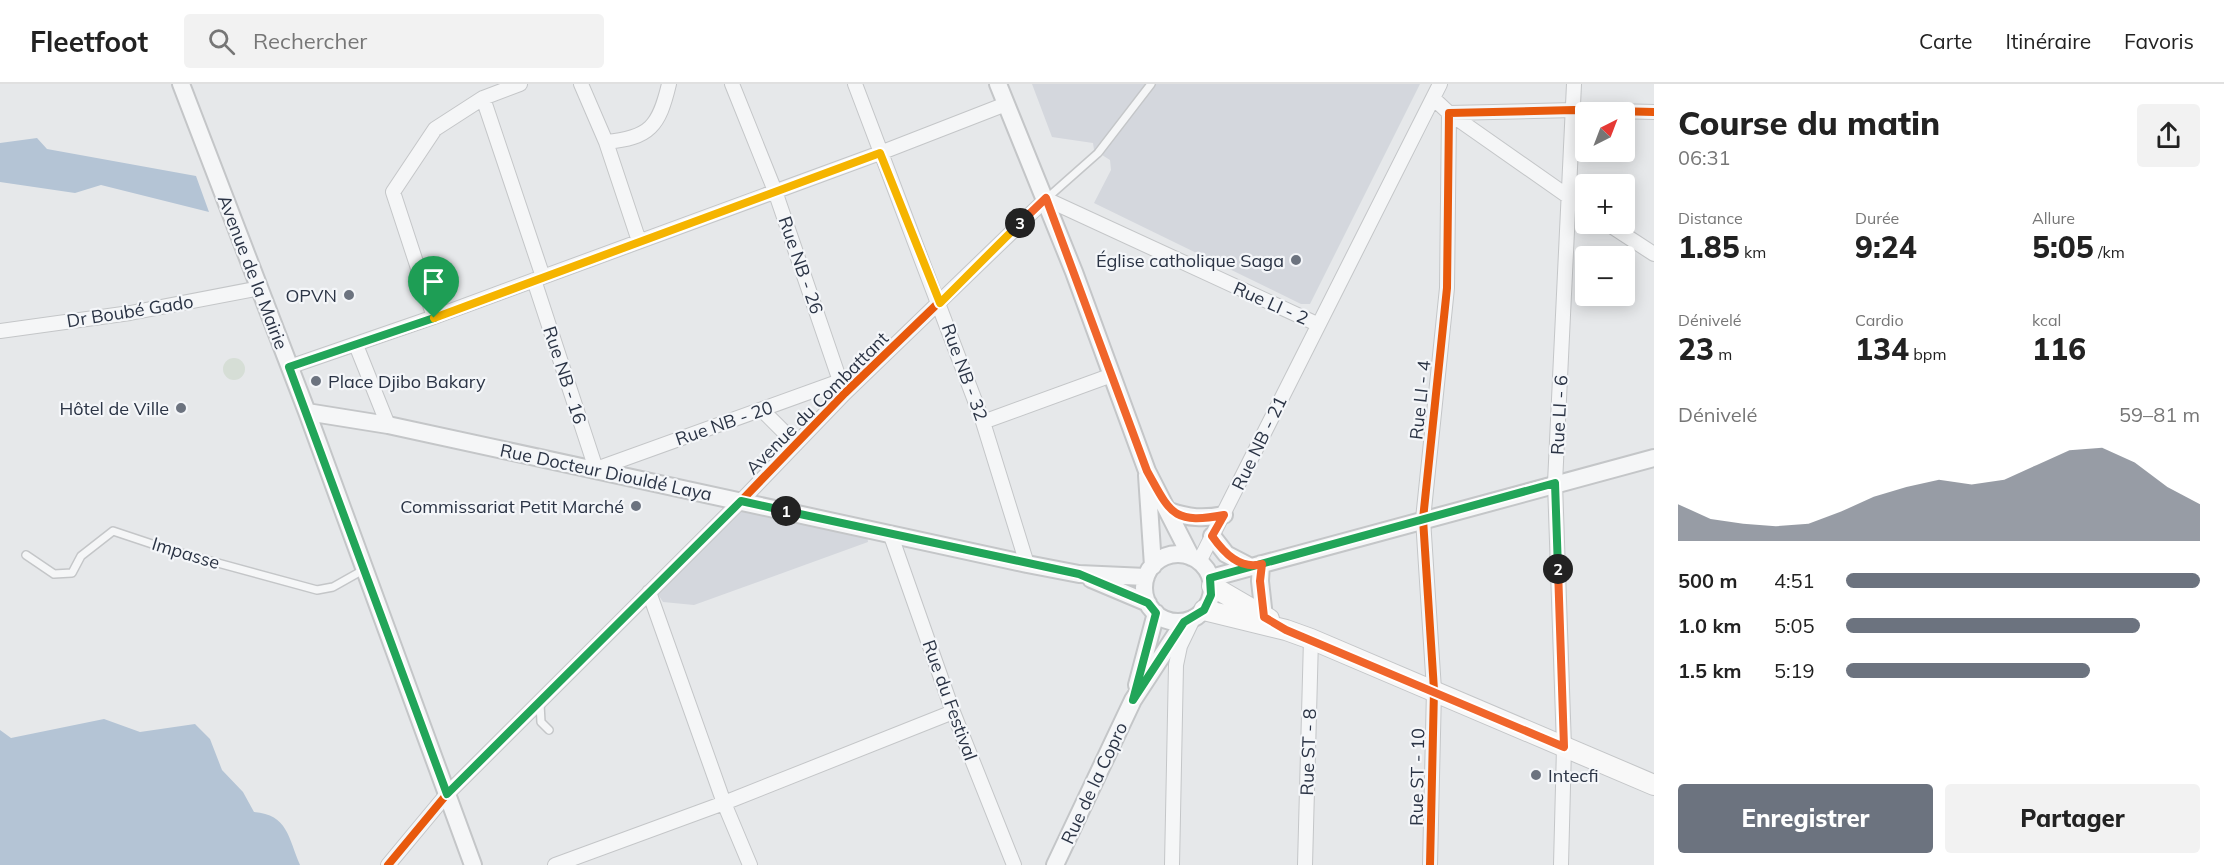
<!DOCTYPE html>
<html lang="fr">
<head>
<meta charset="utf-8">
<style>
  :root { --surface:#fff; --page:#f2f2f2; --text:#222; --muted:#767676; --line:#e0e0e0; --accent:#6c737f }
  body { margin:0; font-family:Mulish,sans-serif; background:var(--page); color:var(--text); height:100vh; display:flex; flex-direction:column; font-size:22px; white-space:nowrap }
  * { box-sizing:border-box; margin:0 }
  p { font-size:20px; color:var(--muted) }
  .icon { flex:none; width:33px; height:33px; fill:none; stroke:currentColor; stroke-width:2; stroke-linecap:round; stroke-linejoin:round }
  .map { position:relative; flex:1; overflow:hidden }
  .sheet { display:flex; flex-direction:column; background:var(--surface); width:570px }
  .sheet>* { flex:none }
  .needle { width:39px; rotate:42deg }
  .fabs { position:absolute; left:1575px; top:18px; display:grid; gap:12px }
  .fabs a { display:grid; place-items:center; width:60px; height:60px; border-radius:6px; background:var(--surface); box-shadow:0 3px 15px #0003; font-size:30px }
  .pin { position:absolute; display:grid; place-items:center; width:51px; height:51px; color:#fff; margin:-62px -26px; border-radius:50% 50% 50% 0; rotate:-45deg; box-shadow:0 0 6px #0007 }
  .pin .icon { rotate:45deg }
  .km { position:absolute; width:30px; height:30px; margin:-15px; border-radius:50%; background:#222; color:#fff; font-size:16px; line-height:30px; text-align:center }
  .round { display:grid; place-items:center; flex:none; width:63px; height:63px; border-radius:6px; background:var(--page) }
  .summary { display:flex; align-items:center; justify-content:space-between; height:102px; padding:0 24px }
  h1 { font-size:33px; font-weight:800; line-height:45px }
  .metrics { display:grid; grid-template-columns:repeat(3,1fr); gap:9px; height:102px; padding:6px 24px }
  .metrics div { display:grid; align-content:center }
  .metrics b { font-size:30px; font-weight:800 }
  .metrics small { font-size:16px; font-weight:400 }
  .metrics p { font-size:16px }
  .chart { height:168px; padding:12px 24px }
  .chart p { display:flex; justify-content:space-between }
  .chart svg { width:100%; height:108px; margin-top:6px; fill:var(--accent); opacity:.7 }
  .cta { display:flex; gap:12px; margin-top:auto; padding:12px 24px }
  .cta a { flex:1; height:69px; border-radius:6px; background:var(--accent); color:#fff; font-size:24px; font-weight:800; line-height:69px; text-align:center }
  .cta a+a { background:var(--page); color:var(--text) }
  ul { padding:0 24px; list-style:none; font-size:20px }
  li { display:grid; grid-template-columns:96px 72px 1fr; align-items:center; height:45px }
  li i { height:15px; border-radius:8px; background:var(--accent) }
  header { display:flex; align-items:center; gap:36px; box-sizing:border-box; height:84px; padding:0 30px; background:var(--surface); border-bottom:2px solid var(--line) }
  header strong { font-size:28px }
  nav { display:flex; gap:33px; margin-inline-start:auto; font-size:21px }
  .search { width:420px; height:54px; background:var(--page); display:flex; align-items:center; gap:15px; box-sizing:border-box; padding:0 21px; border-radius:6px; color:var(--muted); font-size:22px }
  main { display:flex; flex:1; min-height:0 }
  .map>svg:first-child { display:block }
  .built { fill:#d4d7dd }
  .green { fill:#d6ded6 }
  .water { fill:#b4c4d5 }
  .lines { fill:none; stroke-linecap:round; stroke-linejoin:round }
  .service-casing { stroke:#c4c6c8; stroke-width:10 }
  .minor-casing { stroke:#c4c6c8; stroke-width:16 }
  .tertiary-casing { stroke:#c4c6c8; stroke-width:20 }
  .secondary-casing { stroke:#c4c6c8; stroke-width:22 }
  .service { stroke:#f5f6f7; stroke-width:7 }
  .minor { stroke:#f5f6f7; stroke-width:14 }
  .tertiary { stroke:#f5f6f7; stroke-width:16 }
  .secondary { stroke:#f8f8f8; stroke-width:20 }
  .cycleway-casing { stroke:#f4f6f9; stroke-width:11 }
  .cycleway { stroke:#e8590c; stroke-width:8 }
  .split-1-casing { stroke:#fff; stroke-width:12 }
  .split-2-casing { stroke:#fff; stroke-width:12 }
  .split-3-casing { stroke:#fff; stroke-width:12 }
  .split-4-casing { stroke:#fff; stroke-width:12 }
  .split-1 { stroke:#22a559; stroke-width:8 }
  .split-2 { stroke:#22a559; stroke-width:8 }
  .split-3 { stroke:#f0652b; stroke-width:8 }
  .split-4 { stroke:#f5b400; stroke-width:8 }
  .poi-dot { fill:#6c737f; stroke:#f4f6f9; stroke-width:2 }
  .labels { text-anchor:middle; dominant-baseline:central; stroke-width:4.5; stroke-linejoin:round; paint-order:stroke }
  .poi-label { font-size:18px; fill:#2b3445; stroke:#f4f6f9; text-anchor:end }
  .street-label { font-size:18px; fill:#2b3445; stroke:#f4f6f9 }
</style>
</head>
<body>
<header>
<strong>Fleetfoot</strong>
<div class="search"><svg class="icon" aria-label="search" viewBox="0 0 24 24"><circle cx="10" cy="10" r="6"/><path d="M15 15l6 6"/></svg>Rechercher</div>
<nav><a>Carte</a><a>Itinéraire</a><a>Favoris</a></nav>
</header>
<main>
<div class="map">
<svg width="1654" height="781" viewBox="0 0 1654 781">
  <rect width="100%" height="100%" fill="#e6e8ea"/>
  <path class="built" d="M1032 0H1420L1310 220H1301L1094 119 1111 86 1110 76 1094 66 1093 59 1052 53Z
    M744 425 867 450 868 458 694 521 663 518 657 509Z"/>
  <path class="green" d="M223 285a11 11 0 1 1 22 0a11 11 0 1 1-22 0Z"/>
  <path class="water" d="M37 54 47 65 196 92 209 128 101 101 75 109 0 98V59Z
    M104 635 140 648 195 640 210 655 222 686 243 708 254 728C288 731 288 753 300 781H0V646L11 654Z"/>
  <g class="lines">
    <defs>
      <path id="service" d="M1046 115 1098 69 1151 0
        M26 471 54 490 72 489 81 472 113 447 170 466 317 506 333 503 365 485
        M540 620 541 638 549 646"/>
      <path id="minor" d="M581 0 606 58 639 157
        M732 0 775 107 840 297
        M855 0 983 338 1027 480
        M483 14 543 193
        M1433 14 1449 29 1586 125
        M606 58C650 54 659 42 669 0
        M1608 140 1654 170
        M534 196 596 385 840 297 845 309
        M434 233 393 108 435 45 483 14 520 0
        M0 247 130 229 260 204
        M356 261 388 341
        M289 283 434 233 880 69 1006 20
        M762 326 796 360
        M983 338 1112 291
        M890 449 953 628 1014 781
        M1199 478 1440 0
        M649 508 724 719 750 781
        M388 781 447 710 741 417 845 309 1046 115 1317 240
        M555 781 724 719 953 628
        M1172 781 1176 581 1180 562 1193 535
        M1305 781 1311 555
        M1430 781 1434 606 1423 435 1447 204 1449 29 1574 26 1654 28
        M1561 781 1564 663 1555 399 1574 0"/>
      <path id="tertiary" d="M181 0 307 328 473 781
        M998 0 1074 188 1147 387 1191 473
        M307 328 388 341 1027 480 1079 490 1146 493
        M1147 391 1153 482
        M1169 427C1189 434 1203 435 1224 431
        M1212 452 1226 470 1251 483
        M1144 504a34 34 0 1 1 68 0a34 34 0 1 1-68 0Z
        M1261 480 1260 497 1264 533
        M1211 494 1654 374
        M1091 495 1148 519
        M1137 601 1156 529
        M1055 781 1133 616 1184 538"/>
      <path id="secondary" d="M1212 502 1269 535
        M1204 526 1286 546 1311 555 1654 701"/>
    </defs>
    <use href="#service" class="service-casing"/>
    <use href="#minor" class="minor-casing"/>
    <use href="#tertiary" class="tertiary-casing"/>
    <use href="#secondary" class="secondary-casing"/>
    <use href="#service" class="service"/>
    <use href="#minor" class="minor"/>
    <use href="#tertiary" class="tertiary"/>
    <use href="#secondary" class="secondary"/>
    <defs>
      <path id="cycleway" d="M388 781 447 710 741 417 845 309 1046 115
        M1430 781 1434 606 1423 435 1447 204 1449 29 1574 26 1654 28"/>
    </defs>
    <use href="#cycleway" class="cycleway-casing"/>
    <use href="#cycleway" class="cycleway"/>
  </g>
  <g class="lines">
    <defs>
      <path id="split-1" d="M434 234 289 283 447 710 741 417 786 427"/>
      <path id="split-2" d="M786 427 1079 490 1148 519 1156 529 1133 616 1184 538 1204 526 1211 511 1210 494 1555 399 1558 485"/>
      <path id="split-3" d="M1020 139 1046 114 1147 387C1170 428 1172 441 1224 431L1212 452C1224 469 1240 486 1262 480L1260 497 1264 533 1286 546 1564 663 1558 485"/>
      <path id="split-4" d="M434 234 880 69 940 219 1020 139"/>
    </defs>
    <use href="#split-1" class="split-1-casing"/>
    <use href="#split-2" class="split-2-casing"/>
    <use href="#split-3" class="split-3-casing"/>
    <use href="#split-4" class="split-4-casing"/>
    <use href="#split-1" class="split-1"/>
    <use href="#split-2" class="split-2"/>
    <use href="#split-3" class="split-3"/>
    <use href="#split-4" class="split-4"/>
  </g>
  <g class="poi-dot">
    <circle cx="1296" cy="176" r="6"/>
    <circle cx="349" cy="211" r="6"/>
    <circle cx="316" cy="297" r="6"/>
    <circle cx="181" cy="324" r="6"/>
    <circle cx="636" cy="422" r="6"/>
    <circle cx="1536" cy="691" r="6"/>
  </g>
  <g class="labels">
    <g class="poi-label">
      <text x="1284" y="176">Église catholique Saga</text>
      <text x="337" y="211">OPVN</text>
      <text x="328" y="297" text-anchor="start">Place Djibo Bakary</text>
      <text x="169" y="324">Hôtel de Ville</text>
      <text x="624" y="422">Commissariat Petit Marché</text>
      <text x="1548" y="691" text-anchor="start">Intecfi</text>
    </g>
    <g class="street-label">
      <text transform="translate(801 181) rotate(71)">Rue NB - 26</text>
      <text transform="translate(253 188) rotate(69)">Avenue de la Mairie</text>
      <text transform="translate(1271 219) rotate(24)">Rue LI - 2</text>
      <text transform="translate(130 227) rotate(-9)">Dr Boubé Gado</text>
      <text transform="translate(965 288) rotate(70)">Rue NB - 32</text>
      <text transform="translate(565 291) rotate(72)">Rue NB - 16</text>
      <text transform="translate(1420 316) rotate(-84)">Rue LI - 4</text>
      <text transform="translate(817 319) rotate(-45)">Avenue du Combattant</text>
      <text transform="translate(1559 331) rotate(-87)">Rue LI - 6</text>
      <text transform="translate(724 339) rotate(-19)">Rue NB - 20</text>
      <text transform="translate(1259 359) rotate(-64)">Rue NB - 21</text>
      <text transform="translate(606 388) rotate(12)">Rue Docteur Diouldé Laya</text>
      <text transform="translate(186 469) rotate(17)">Impasse</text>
      <text transform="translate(950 616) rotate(70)">Rue du Festival</text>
      <text transform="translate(1308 668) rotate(-88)">Rue ST - 8</text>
      <text transform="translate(1417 693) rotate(-89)">Rue ST - 10</text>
      <text transform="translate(1094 699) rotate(-65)">Rue de la Copro</text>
    </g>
  </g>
</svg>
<div class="fabs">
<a><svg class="needle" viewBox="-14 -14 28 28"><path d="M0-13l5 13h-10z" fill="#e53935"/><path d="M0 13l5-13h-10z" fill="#767676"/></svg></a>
<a>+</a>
<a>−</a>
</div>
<div class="pin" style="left:434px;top:234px;background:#1e9e55"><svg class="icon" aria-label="arrive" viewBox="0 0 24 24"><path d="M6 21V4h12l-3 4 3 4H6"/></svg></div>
<b class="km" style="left:786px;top:427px">1</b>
<b class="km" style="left:1558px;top:485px">2</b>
<b class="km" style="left:1020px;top:139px">3</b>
</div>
<section class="sheet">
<div class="summary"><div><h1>Course du matin</h1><p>06:31</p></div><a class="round"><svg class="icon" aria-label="share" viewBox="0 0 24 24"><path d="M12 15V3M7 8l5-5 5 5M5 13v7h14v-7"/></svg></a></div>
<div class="metrics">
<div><p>Distance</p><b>1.85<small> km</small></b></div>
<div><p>Durée</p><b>9:24</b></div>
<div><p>Allure</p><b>5:05<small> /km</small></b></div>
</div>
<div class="metrics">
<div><p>Dénivelé</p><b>23<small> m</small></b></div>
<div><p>Cardio</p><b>134<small> bpm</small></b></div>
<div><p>kcal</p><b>116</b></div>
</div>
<div class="chart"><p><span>Dénivelé</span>59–81 m</p>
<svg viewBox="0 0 160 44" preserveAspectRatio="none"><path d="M0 44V29L10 35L20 37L30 38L40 37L50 32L60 26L70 22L80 19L90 21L100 19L110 13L120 7L130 6L140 12L150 22L160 29V44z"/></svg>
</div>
<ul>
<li><b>500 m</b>4:51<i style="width:100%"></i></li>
<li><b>1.0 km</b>5:05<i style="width:83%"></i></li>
<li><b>1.5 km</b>5:19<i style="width:69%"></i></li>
</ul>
<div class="cta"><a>Enregistrer</a><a>Partager</a></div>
</section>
</main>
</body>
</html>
